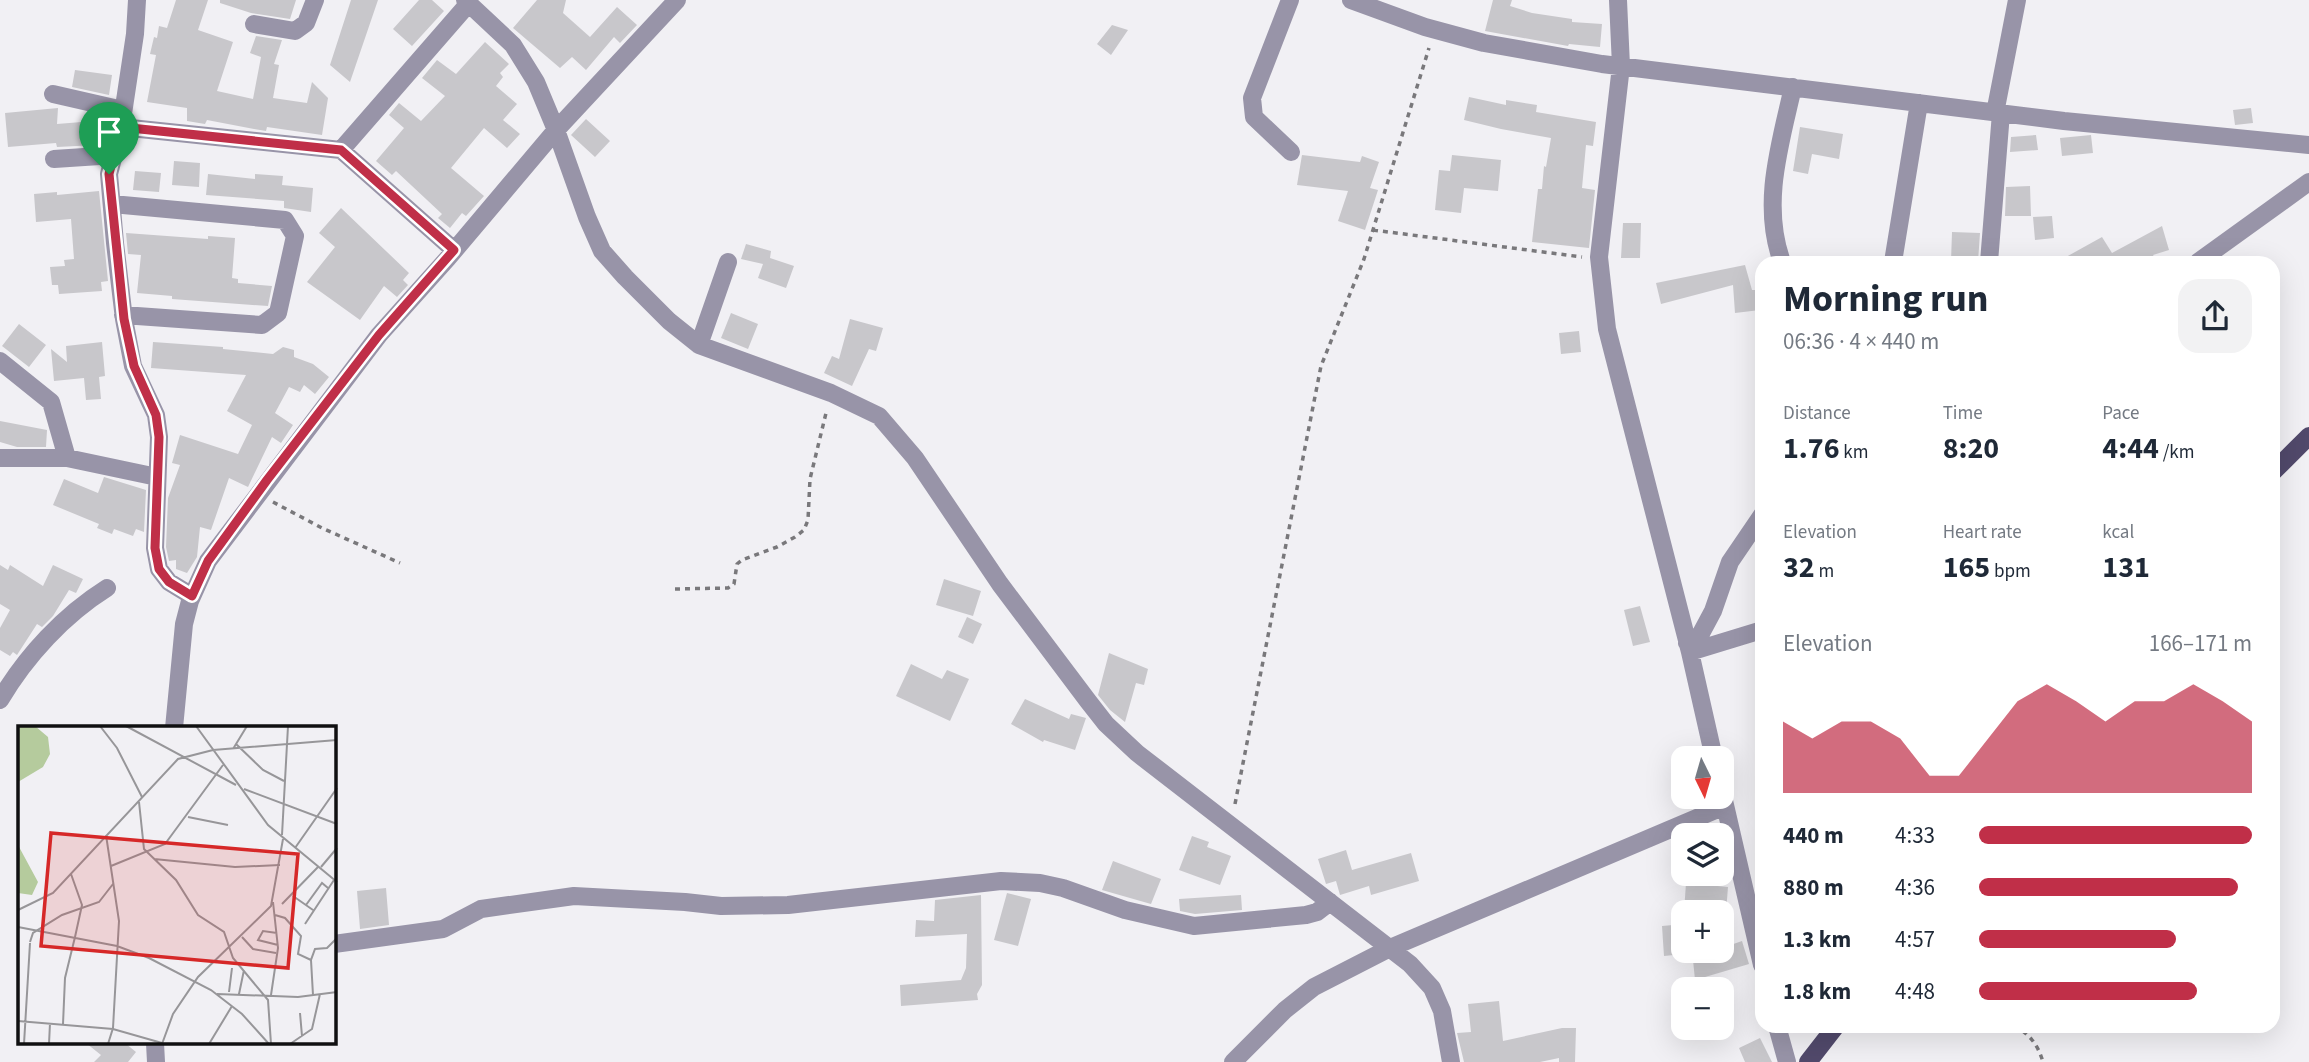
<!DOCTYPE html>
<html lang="en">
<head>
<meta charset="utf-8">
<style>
  :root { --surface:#fff; --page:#f2f2f3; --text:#1f2937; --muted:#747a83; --accent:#c02f48 }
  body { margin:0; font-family:"Source Sans 3",sans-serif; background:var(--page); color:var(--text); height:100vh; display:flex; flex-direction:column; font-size:26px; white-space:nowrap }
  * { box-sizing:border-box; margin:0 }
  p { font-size:23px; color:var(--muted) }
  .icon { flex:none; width:38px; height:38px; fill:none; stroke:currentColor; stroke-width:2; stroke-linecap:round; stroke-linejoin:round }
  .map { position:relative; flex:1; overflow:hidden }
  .panel { position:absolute; left:1755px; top:256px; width:525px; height:777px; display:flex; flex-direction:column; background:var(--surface); border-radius:21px; box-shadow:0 7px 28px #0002 }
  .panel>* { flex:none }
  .needle { width:46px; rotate:175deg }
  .fabs { position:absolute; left:1671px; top:746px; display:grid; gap:14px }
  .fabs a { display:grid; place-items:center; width:63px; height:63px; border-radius:14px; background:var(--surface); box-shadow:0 7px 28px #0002; font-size:35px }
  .pin { position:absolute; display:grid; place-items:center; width:60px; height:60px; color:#fff; margin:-72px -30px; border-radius:50% 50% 50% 0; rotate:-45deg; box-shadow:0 0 7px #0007 }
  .pin .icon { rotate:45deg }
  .round { display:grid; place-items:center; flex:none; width:74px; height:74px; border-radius:21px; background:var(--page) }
  .headline { display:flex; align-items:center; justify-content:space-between; height:119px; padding:0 28px }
  h1 { font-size:38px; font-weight:700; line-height:52px }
  .figures { display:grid; grid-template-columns:repeat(3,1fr); gap:10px; height:119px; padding:7px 28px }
  .figures div { display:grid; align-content:center }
  .figures b { font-size:30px; font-weight:700 }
  .figures small { font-size:19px; font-weight:400 }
  .figures p { font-size:19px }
  .chart { height:196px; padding:14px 28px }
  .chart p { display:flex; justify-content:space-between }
  .chart svg { width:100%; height:126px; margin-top:7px; fill:var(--accent); opacity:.7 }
  ul { padding:0 28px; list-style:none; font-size:23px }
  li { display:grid; grid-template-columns:112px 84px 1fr; align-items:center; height:52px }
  li i { height:18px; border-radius:9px; background:var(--accent) }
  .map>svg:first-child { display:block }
  .building { fill:#c8c7cb }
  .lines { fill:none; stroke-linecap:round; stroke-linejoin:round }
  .path { stroke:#79787b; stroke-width:3.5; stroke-dasharray:5 5; stroke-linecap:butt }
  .minor { stroke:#9894a8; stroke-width:18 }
  .major { stroke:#51496b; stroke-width:18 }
  .route-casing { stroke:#fff; stroke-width:14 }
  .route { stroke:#c02f48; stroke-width:9 }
  .inset-road { fill:none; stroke:#979699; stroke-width:2 }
  .view { fill:#d62828; fill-opacity:0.15; stroke:#d62828; stroke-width:3.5 }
  .inset-edge { fill:none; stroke:#101011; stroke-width:3.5 }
</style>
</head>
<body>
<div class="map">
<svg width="2309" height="1062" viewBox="0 0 2309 1062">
  <rect width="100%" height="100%" fill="#f1f0f4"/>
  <path class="building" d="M176 0H208L198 30 233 42 217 91 253 99 261 57 250 53 256 36 282 40 274 64 279 65 273 98 307 103 312 82 328 98 322 135 267 127 266 131 254 129 207 120 205 124 187 121V108L147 102 156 55 150 54 154 37 157 38 159 26 167 28Z
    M220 0H296L290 19 251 13 220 3Z
    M351 0H378L350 82 330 65Z
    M419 0H432L444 11 412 46 393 29Z
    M537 0H566L563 13 590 37 617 7 637 25 620 43 614 37 586 70 572 57 560 68 513 28Z
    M1493 0H1512L1510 6 1532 13 1572 19V22L1602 24 1600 47 1569 44 1568 46 1485 31Z
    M1112 25 1128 30 1111 55 1097 44Z
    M485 42 509 64 500 73 503 77 496 86 517 104 503 120 520 134 507 148 484 128 451 168 484 196 466 216 462 213 450 228 438 218 442 214 396 171 392 175 376 161 404 128 389 115 399 103 421 121 445 96 422 78 437 60 456 74Z
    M75 70 112 75 109 95 72 87Z
    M1469 97 1506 105V100L1537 105 1536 112 1596 122 1593 146 1586 145 1582 188 1595 190 1589 248 1532 242 1538 189H1542L1544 166 1546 167 1551 138 1501 129 1464 120Z
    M58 108 57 124 106 120V138L96 139 97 145 57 147 56 143 8 147 5 113Z
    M2251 108 2253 123 2235 125 2233 110Z
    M586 119 610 141 595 157 571 135Z
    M1800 127 1843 134 1839 159 1812 154 1808 174 1793 171Z
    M2036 135 2038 150 2010 152 2011 137Z
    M2091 135 2093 153 2062 156 2060 138Z
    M1302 155 1360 162 1362 156 1379 162 1370 188 1378 190 1365 230 1338 221 1348 191 1297 185Z
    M1452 155 1501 160 1498 191 1464 188 1461 213 1435 210 1439 170 1450 171Z
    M174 161 200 163 199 187 172 185Z
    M135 171 161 173 159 192 133 190Z
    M208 174 255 179V174L283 176 282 185 313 188 311 212 284 208V201L206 195Z
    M2030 186 2031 216H2005L2006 187Z
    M99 191 108 281 101 282 102 291 59 294 58 285H52L50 267 65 266 64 260 74 259 71 219 36 222 34 194 57 192V195Z
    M341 208 409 273 403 280 408 285 397 297 384 286 360 320 307 282 335 247 319 233Z
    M2052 216 2054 238 2035 240 2033 217Z
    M1623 223H1641L1640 258H1621Z
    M2162 226 2169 250 2153 255 2157 262H2057L2102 237 2112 253Z
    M1952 232 1980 233 1978 262H1951Z
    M126 233 208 239V236L235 238 232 278 238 279V283L272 286 268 306 172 299V296L137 293 141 255 128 254Z
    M746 244 771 251 770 258 794 266 786 288 758 278 763 264 741 259Z
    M1745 265 1752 290H1758L1760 310 1735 313 1733 285 1661 304 1656 283Z
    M731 313 758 324 748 349 721 338Z
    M850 319 883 328 876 351 869 349 852 386 824 373 832 356 839 359Z
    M19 324 46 345 29 367 2 346Z
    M1579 331 1581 352 1561 354 1559 333Z
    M102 342 105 376 99 377 101 399 86 400 84 378 54 381 51 349 67 362 66 346Z
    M153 342 223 347V349L273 354 283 347 294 350V357L313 364 329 377 315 394 304 385 300 392 289 387 275 413 293 425 281 443 272 437 248 487 229 478 211 530 200 527 197 557 187 573 176 569V560L169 561 166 547 168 498 180 465 172 463 180 435 238 454 252 425 227 411 246 375 151 368Z
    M0 421 47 430 46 447H17L0 442Z
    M104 477 146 490 144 532 136 529 133 536 114 529 112 534 97 528 99 524 53 505 64 479 98 493Z
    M0 565 8 570 10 565 43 586 53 565 83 579 76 593 69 590 53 616 42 627 37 624 17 655 13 652 10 656 0 650V628L10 610 0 604Z
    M944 579 981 591 973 616 936 605Z
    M1640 606 1650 642 1633 646 1624 610Z
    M967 617 982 624 973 644 958 637Z
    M1109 653 1148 669 1144 685 1136 683 1125 722 1110 710 1098 695Z
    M911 664 942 679 947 670 969 679 950 721 896 696Z
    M1025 699 1069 719 1071 714 1086 718 1075 750 1044 740 1043 742 1011 724Z
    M1192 836 1209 842 1207 847 1231 856 1220 885 1179 870Z
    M1346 850 1352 870 1411 853 1419 881 1371 895 1369 886 1340 895 1336 881 1326 884 1318 859Z
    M1113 861 1161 879 1151 904 1102 890Z
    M1686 883 1728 887 1726 912H1684Z
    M386 888 389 925 360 929 357 891Z
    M1007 893 1031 899 1018 946 994 940Z
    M981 895 982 985 977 994 978 1000 901 1006 900 985 961 980 966 968 967 934 915 937 916 920 934 921 935 900Z
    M1241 895 1242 910 1195 914 1180 911 1179 899Z
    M1684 924V954L1664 956 1662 926Z
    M1742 941 1749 964 1695 980 1692 950H1722V948Z
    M1499 1001 1503 1041 1562 1028H1576L1575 1062H1559V1058L1540 1062H1464L1457 1033 1471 1032 1468 1004Z
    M1760 1038 1772 1062H1745L1739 1048Z
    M86 1043H125L136 1052 128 1062H94L101 1055Z"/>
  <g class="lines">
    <path class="path" d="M1373 230 1582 257
      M273 502 322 528 400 563
      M675 589 728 588 734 584 737 564 742 560 777 547 795 537 804 530 808 520 810 479 827 409
      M1235 804 1321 366 1364 259 1429 48
      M2014 1026C2030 1034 2038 1045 2043 1062"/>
    <path class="minor" d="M137 0 135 34 121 127 109 174 115 243 124 319 133 366 156 415 159 437 155 548 159 569 169 582 192 596
      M465 0 513 45 536 82 556 130 587 217 602 251 625 277 669 321 699 345 831 393 879 416 915 458 1000 584 1088 701 1106 724 1137 753 1410 964 1432 988 1442 1011 1451 1062
      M1290 0 1252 98 1254 117 1291 152
      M1351 0 1425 27 1484 43 1602 64 2064 121 2309 145
      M1618 0 1621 66 1599 257 1607 329 1690 652 1714 758
      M254 24 295 31 306 23 315 0
      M53 94 123 110
      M1995 113 2017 0
      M121 127 341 150 454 250
      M341 150 469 3
      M54 159 115 155
      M112 204 285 220 295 236 278 313 262 325 123 315
      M1782 262C1761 204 1780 145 1793 87
      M1893 262 1919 103
      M1989 262 2001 113
      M2198 262 2309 182
      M699 345 728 262
      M0 361 51 402 67 458 157 477
      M0 458H67
      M1687 643 1698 639 1713 611 1730 562 1762 515
      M1690 652 1762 630
      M0 700C26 656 64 615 107 588
      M174 728 184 624 190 601 208 561 379 335 448 258 556 130 677 0
      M1722 792 1762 965
      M334 944 443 929 481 909 574 896 685 902 721 906 788 905 1001 881 1040 883 1063 888 1125 910 1194 926 1306 915 1317 912 1330 902
      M1777 1026 1787 1062
      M155 1043 156 1062
      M1233 1062 1285 1010 1314 987 1390 948 1725 806"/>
    <path class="major" d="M2273 472 2309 436
      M1808 1062 1836 1026"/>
  </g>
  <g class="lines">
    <defs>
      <path id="route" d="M121 127 341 150 454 250 379 335 267 480 208 561 192 596 169 582 159 569 155 548 159 437 156 415 134 366 124 319 109 174Z"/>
    </defs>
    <use href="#route" class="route-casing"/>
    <use href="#route" class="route"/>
  </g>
  <g transform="translate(18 726)">
    <rect width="318" height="318" fill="#f1f0f4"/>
    <path d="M0 0H17L30 11 32 28 25 41 0 56ZM0 119 20 156 14 169 0 167Z" fill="#b5cb9d"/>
    <path class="inset-road" d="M82 0 99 22 124 71M108 0 218 59M178 0 250 99 319 156M218 18 245 44 266 55M215 23 229 0M195 24 319 14M226 63 319 98M121 76 126 123 158 154 180 189 206 206 215 232 250 274 253 318M170 91 210 99M88 109 101 195 95 302 90 318M264 109 270 0M277 122 319 62M136 133 217 141 262 139M93 140 147 118 205 39M303 141 319 122M53 148 64 179 57 211M275 170 295 184M264 178 300 141M288 179 304 157 310 162M0 184 35 167 160 33 195 24M257 189 267 192 283 210 280 228 293 234M287 198 316 154M0 201 99 220 131 232 193 264 224 288 251 318M259 207 245 205 240 214 260 219M224 211 235 223 258 227M12 216 15 207 44 189 81 176 95 158M211 266 214 242M199 268 280 271 319 266M221 268 226 244M253 269 260 222 255 176M295 269 293 234 297 223 309 222 319 212M282 287 284 310M0 295 95 303 144 317M45 298 47 252 57 211M6 318 12 217M31 318 32 297M144 318 155 288 180 251 253 180 265 113M191 318 214 280M272 318 294 303 302 268"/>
    <path class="view" d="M33 107 280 128 270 242 23 220Z"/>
    <rect width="318" height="318" class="inset-edge"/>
  </g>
</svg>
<div class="fabs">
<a><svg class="needle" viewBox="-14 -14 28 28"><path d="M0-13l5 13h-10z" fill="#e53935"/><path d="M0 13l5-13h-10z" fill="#747a83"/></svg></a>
<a><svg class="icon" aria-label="layers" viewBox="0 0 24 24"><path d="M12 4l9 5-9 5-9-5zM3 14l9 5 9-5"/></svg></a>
<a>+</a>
<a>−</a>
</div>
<div class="pin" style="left:109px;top:174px;background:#1e9e55"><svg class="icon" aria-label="arrive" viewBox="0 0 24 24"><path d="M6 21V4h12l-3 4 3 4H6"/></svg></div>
<section class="panel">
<div class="headline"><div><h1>Morning run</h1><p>06:36 · 4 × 440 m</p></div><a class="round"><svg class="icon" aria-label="share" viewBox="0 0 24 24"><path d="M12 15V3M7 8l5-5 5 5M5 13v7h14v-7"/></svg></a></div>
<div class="figures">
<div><p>Distance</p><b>1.76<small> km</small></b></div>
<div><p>Time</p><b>8:20</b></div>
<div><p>Pace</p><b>4:44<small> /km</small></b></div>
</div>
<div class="figures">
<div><p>Elevation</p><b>32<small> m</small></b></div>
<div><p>Heart rate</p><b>165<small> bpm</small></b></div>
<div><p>kcal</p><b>131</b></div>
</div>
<div class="chart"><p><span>Elevation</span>166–171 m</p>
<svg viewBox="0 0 160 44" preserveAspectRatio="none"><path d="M0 44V19L10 25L20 19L30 19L40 25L50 38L60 38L70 25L80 12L90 6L100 12L110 19L120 12L130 12L140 6L150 12L160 19V44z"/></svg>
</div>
<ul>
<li><b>440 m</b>4:33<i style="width:100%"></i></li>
<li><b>880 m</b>4:36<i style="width:95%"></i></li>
<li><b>1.3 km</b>4:57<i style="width:72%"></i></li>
<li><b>1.8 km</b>4:48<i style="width:80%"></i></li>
</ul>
</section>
</div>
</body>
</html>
